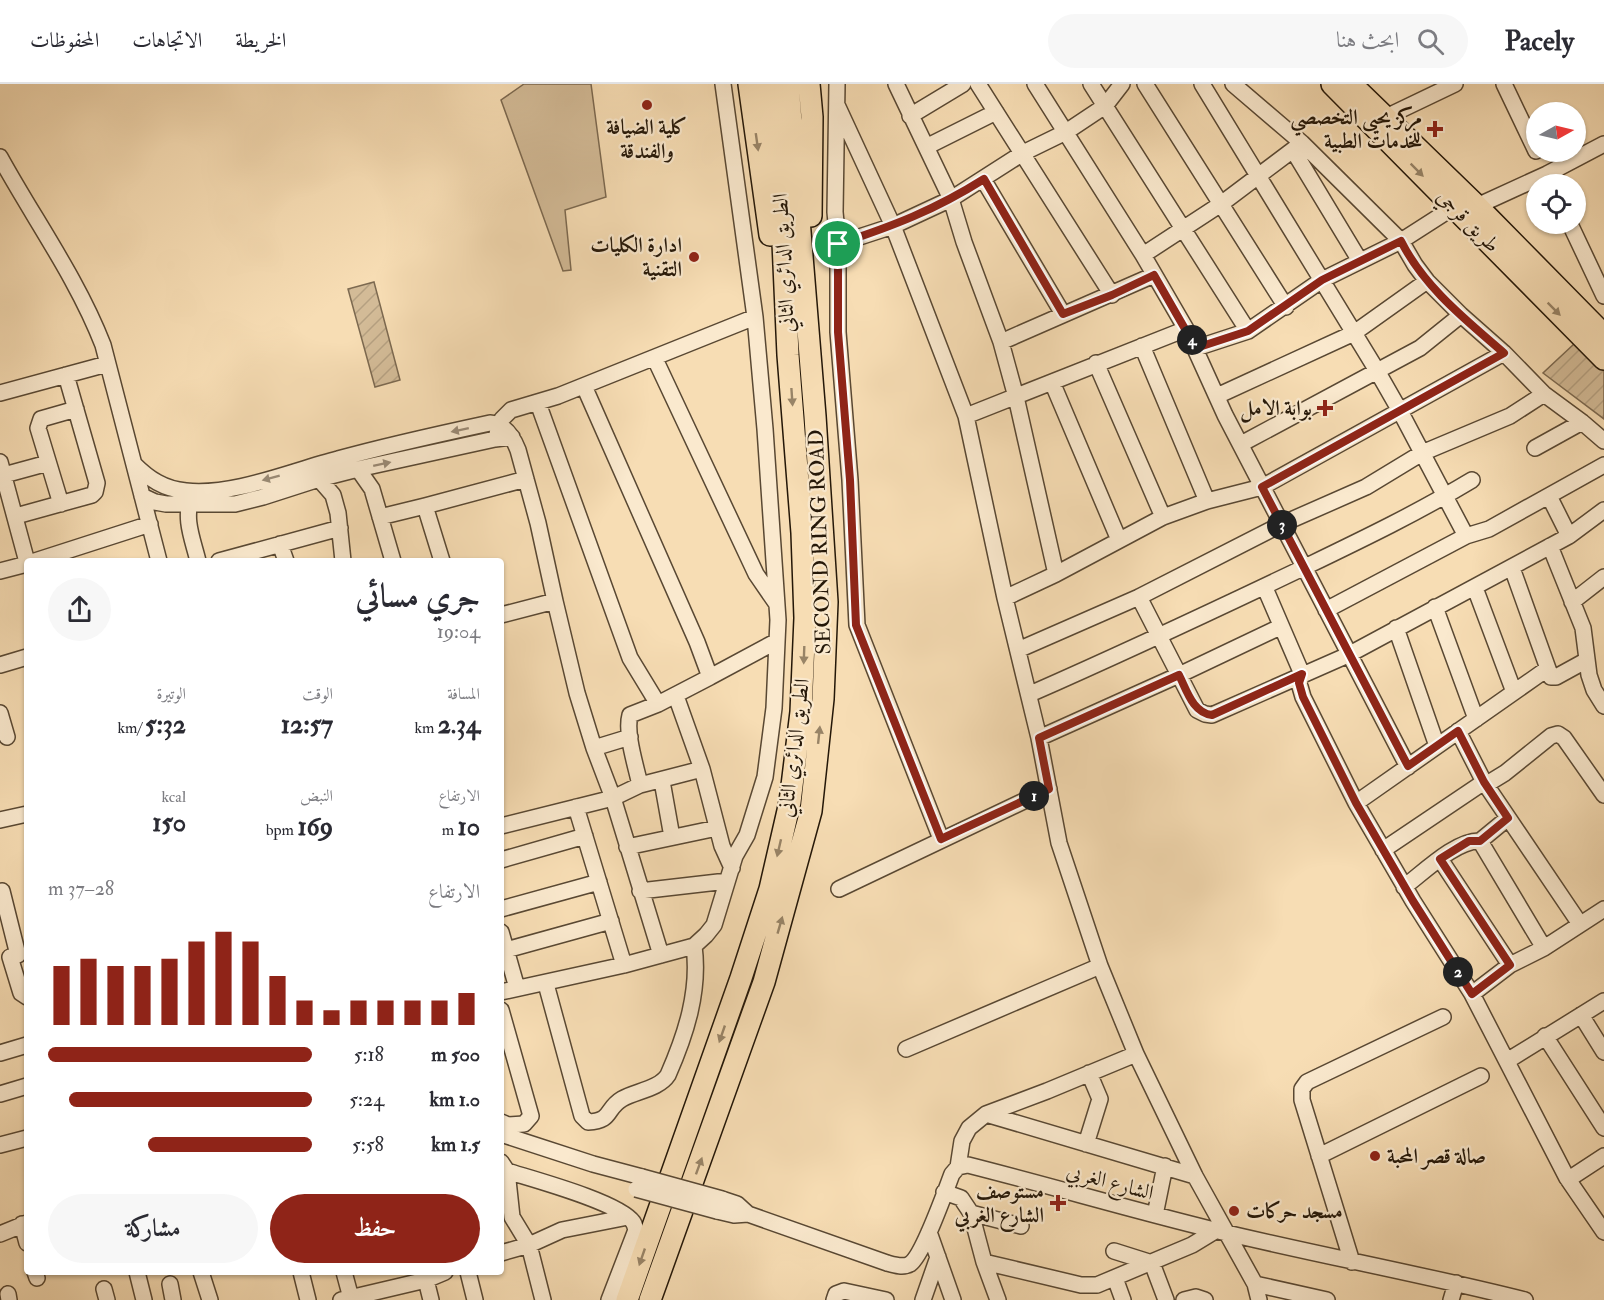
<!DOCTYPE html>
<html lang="ar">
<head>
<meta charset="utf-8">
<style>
  :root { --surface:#fff; --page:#f7f7f7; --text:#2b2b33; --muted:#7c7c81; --line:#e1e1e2; --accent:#8f2418 }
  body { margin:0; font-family:"IM FELL Double Pica",Amiri,serif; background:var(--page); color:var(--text); direction:rtl; height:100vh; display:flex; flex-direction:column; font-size:22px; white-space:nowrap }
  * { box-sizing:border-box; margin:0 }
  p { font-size:20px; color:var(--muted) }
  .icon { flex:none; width:33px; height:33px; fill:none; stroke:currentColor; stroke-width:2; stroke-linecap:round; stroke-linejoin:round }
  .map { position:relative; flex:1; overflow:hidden; direction:ltr }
  .side { position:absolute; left:24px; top:474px; width:480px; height:717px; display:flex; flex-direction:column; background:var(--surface); border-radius:6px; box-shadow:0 2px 4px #0004; direction:rtl }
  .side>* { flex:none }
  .needle { width:39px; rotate:82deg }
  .tools { position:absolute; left:1526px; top:18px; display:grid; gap:12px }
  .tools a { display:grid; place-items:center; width:60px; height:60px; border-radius:50%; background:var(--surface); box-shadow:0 2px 4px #0004; font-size:30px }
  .pin { position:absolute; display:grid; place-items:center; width:51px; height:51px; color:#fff; margin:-26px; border:3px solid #fff; border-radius:50%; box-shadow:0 2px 6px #0007 }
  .km { position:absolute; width:30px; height:30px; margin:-15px; border-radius:50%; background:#222; color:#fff; font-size:16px; line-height:30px; text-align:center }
  .round { display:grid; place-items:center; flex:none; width:63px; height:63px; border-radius:32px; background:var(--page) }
  .headline { display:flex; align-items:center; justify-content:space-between; height:102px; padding:0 24px }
  h1 { font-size:33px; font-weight:700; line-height:45px }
  .figures { display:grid; grid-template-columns:repeat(3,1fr); gap:9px; height:102px; padding:6px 24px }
  .figures div { display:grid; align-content:center }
  .figures b { font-size:26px; font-weight:700 }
  .figures small { font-size:16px; font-weight:400 }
  .figures p { font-size:16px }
  .chart { height:168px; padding:12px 24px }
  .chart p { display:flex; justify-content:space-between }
  .chart svg { width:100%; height:108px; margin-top:6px; stroke:var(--accent); stroke-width:6 }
  .cta { display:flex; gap:12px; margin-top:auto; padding:12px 24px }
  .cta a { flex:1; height:69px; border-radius:36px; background:var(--accent); color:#fff; font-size:24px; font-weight:700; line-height:69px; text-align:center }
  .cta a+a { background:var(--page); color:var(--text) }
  ul { padding:0 24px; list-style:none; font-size:20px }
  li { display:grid; grid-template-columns:96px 72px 1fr; align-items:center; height:45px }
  li i { height:15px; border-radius:8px; background:var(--accent) }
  header { display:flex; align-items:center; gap:36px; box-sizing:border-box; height:84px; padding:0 30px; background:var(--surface); border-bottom:2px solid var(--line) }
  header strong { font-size:28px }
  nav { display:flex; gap:33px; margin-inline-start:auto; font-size:21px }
  .search { width:420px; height:54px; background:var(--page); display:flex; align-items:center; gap:15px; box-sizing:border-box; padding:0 21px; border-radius:33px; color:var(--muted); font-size:22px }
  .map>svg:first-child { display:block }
  .grass { fill:#d3bb97; stroke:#7c6950; stroke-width:1.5 }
  .garden { fill:url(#garden-furrows); stroke:#7c6950; stroke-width:1.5 }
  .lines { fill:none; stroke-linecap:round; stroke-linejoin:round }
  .minor-casing { stroke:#594833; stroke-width:18 }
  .highway-casing { stroke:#241708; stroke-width:24 }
  .minor { stroke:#fae9ce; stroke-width:15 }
  .highway { stroke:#f7ddb4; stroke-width:21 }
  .minor-bridge-casing { stroke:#594833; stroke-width:18; stroke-linecap:butt }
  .minor-bridge { stroke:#fae9ce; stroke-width:15 }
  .oneway { fill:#988467 }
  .oneway2 { fill:#9a8a75 }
  .route-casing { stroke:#fff; stroke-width:12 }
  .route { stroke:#8f2418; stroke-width:8 }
  .poi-dot { fill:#8f2418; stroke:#fae9ce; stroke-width:2 }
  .labels { text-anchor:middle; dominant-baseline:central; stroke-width:4.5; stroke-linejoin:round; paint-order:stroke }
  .poi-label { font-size:21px; font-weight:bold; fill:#241708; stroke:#fae9ce; text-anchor:end }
  .street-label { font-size:21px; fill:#241708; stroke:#fae9ce }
</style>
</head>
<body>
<header>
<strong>Pacely</strong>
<div class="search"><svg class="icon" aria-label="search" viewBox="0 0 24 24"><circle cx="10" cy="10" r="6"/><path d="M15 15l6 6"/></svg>ابحث هنا</div>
<nav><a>الخريطة</a><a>الاتجاهات</a><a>المحفوظات</a></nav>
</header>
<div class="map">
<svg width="1604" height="1216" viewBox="0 0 1604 1216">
  <defs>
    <pattern id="garden-furrows" width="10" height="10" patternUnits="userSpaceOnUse" patternTransform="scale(1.5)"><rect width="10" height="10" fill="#d3bb97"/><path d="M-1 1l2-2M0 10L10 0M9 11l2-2" fill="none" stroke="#b5a081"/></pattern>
  </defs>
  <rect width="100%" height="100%" fill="#f7ddb4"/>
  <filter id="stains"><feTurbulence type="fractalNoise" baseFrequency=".00333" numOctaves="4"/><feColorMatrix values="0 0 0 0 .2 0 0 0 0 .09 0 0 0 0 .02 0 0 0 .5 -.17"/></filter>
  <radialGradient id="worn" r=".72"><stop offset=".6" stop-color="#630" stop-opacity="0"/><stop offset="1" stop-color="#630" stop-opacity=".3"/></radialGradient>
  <path class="grass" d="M524 0H591L606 113 565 126 571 186 563 187 501 16Z"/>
  <path class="garden" d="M374 198 400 296 375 303 348 205Z
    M1574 260 1604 287V335L1543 289Z"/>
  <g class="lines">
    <defs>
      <path id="minor" d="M837 0 835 128 838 160
        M896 0 951 115 964 158 1001 258 1016 313 1056 490
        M978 0 1112 211
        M1035 0 1143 171 1186 245 1225 331 1408 683
        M1091 0 1248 247
        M1145 0 1286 223
        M1202 0 1376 285 1400 327 1466 452
        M1233 0 1302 59 1401 157 1415 181 1427 197 1461 231 1504 269 1544 310 1582 338 1604 357
        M1504 0 1536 67
        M837 21 893 142 966 332 1005 514 1039 654 1059 759 1100 882 1136 970 1195 1092 1255 1200 1259 1216
        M910 32 963 0
        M1386 33 1455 0
        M926 63 996 28
        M1293 66 1360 177
        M0 73C34 135 77 194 103 261L159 477
        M983 95 1063 230
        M1477 122 1547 90 1604 60
        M1570 140 1604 212
        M1143 171 1221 120 1302 59
        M1001 258 1154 191
        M1142 262 1207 417
        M1196 264 1248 247 1322 196 1401 157 1454 123
        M655 275 756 490 776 519
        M1096 279 1163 433
        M1052 298 1119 456
        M584 302 697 558 710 593 777 557
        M0 309 107 280
        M1217 312 1354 249 1427 197
        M538 319 630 574 658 620
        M966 332 1186 245
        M497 350 502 335 511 326 558 312 755 233
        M1241 360 1420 264 1461 231
        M1535 364 1582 338
        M0 378 27 478
        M134 380C149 395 164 405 186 407 234 412 291 387 338 375 388 361 439 350 490 339 505 340 513 353 518 366L538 439 555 517 501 531
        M358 385 372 405 393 477
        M4 391 48 379
        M319 395 333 411 338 429 343 477
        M142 412 155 418 166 420H235L263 413 319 395 358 385 495 355 512 353
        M1549 412 1569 452
        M192 413C183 434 193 456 198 477
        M61 420 38 344 41 335 76 325
        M425 422 442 477
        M16 432 92 411 95 408 97 399 66 291
        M380 433 425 422 526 395
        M280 460 286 477
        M1550 462 1583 544 1589 591 1594 606 1604 622
        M35 477 150 440
        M219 477 340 444
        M1512 484 1551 593H1556L1587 576
        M0 487 27 480
        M1265 504 1302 590 1299 599 1303 613 1356 719 1413 817 1472 910 1567 1094 1604 1148
        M1475 504 1514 608
        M1139 513 1197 626 1205 630 1212 631 1348 571 1569 452 1604 426
        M1005 514 1056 490 1163 433 1207 417 1262 403 1504 269
        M555 517 577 609 594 664 613 714 661 871
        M1572 518 1604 493
        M1435 523 1476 635
        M1326 526 1466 452 1489 445 1604 381
        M1396 544 1437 662
        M1018 566 1139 513 1282 440 1366 403 1422 369 1510 332 1544 310
        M0 581 27 573
        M1030 610C1123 569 1215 526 1307 482 1363 455 1419 428 1472 396
        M676 612 702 685 722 762 732 784
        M0 629 7 653
        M1458 647 1484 698
        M1039 654 1179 591 1280 543
        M594 664 630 653
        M662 697 672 753
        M1487 700 1505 689 1551 652 1558 650 1564 654 1604 711
        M640 701C636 682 625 649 630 631L658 620 710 593
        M1356 719 1547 585
        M576 723 624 881
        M0 736 27 730
        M501 742 613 714 640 701 702 685
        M941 755 857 541 850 396 838 248V160L893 142 951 115 1023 69 1066 48 1105 22 1122 0
        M1480 757 1544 864
        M627 763 717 744
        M1383 766 1484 698 1580 840
        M1440 775 1510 881
        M501 776 585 752
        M1404 803C1424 788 1456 756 1480 757L1508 734
        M839 805 1049 705
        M2 807 18 871
        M640 807 727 797
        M501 825 599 798
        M501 848 517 904
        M506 866 611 837
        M10 873 21 909 27 913
        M546 900 582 1032 588 1038C613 1037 605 1025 622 1015 636 1007 659 1005 668 991 686 950 700 907 694 862
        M501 908 624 881 694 862 706 851 714 841 735 772 747 751 765 693 774 624 778 536 765 345 755 233 723 0
        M1472 910 1510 881 1544 864 1604 825
        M501 926 531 1032 524 1040 508 1041 501 1038
        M1581 931 1604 968
        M1545 952 1604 1044
        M906 965 1100 882
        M0 969 27 961
        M1507 977 1604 917
        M0 1010 27 1002
        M986 1030 1195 1092
        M501 1050 593 1080 642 1093
        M1086 1060 1100 1015 1089 989
        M0 1061 27 1054
        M1319 1072 1481 992
        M501 1078 507 1087C532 1095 619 1118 633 1138 635 1141 635 1143 636 1146L609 1216
        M958 1083 962 1057 969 1044 986 1030 1047 1007 1136 970
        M507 1087 512 1133 529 1161 562 1146 628 1133
        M1567 1094 1575 1091 1604 1072
        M944 1108 961 1114 971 1129 984 1178 998 1216
        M722 1115 737 1120 748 1130 887 1179C894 1181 903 1184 910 1180 923 1171 945 1108 952 1090L958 1083 968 1081C1051 1102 1132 1126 1214 1146 1317 1171 1422 1190 1525 1216
        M717 1127 734 1131 748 1130
        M971 1129 1021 1142
        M1155 1131 1165 1082
        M22 1140 27 1159
        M929 1148 953 1216
        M0 1150 27 1139
        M1114 1167 1152 1179 1166 1216
        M501 1169 529 1161 543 1216
        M984 1178 1081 1201H1097L1192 1161 1215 1147
        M1352 1178 1302 1016V1005L1307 998 1443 933
        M35 1188 37 1194
        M137 1188 144 1216
        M201 1188 210 1216
        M301 1188 308 1216
        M344 1188 351 1214
        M468 1188 475 1216
        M1115 1194 1123 1216
        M426 1196 431 1216
        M170 1200 173 1216
        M1255 1200 1327 1216
        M104 1205 107 1216
        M8 1210 9 1216
        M341 1216 426 1196 445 1188
        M834 1216 836 1210 844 1207 886 1216
        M923 1216 938 1173
        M1184 1216 1196 1213 1205 1216
        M1451 1216 1456 1199"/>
      <path id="highway" d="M749 0 770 151
        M809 0 812 33 811 132
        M1332 0 1604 275
        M1351 0 1477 122 1604 251
        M627 1216 741 894 770 805 790 718 801 628 805 534 802 449 788 271 782 136 770 0
        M650 1216 764 898 811 727 823 615 827 518 815 332 788 0"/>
    </defs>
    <use href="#minor" class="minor-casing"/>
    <use href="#highway" class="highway-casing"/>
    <use href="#minor" class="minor"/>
    <use href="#highway" class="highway"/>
    <defs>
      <path id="minor-bridge" d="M642 1093 722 1115
        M636 1105 717 1127"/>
    </defs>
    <use href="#minor-bridge" class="minor-bridge-casing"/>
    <use href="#minor-bridge" class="minor-bridge"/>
  </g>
  <defs><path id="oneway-solid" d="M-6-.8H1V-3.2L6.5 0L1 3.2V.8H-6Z" transform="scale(1.5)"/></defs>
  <g class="oneway">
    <use href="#oneway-solid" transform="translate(757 58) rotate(82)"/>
    <use href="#oneway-solid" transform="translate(1417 86) rotate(45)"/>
    <use href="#oneway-solid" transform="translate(1554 225) rotate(45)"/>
    <use href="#oneway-solid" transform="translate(792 313) rotate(86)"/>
    <use href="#oneway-solid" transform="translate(804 571) rotate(92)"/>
    <use href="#oneway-solid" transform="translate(819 651) rotate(-84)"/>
    <use href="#oneway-solid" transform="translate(779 764) rotate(103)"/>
    <use href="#oneway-solid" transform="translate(780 841) rotate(-74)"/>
    <use href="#oneway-solid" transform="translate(722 950) rotate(109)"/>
    <use href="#oneway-solid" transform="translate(699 1082) rotate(-70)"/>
    <use href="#oneway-solid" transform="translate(642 1173) rotate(109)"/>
  </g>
  <g class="oneway2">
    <use href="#oneway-solid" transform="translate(460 346) rotate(168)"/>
    <use href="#oneway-solid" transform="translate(382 380) rotate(-12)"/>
    <use href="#oneway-solid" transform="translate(271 394) rotate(165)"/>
  </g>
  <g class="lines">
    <defs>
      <path id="route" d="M984 95 1063 230 1112 211 1154 191 1196 264 1248 247 1322 196 1401 157C1424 203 1466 236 1504 269L1262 403 1408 682 1458 647 1484 698 1508 734 1480 757H1469L1440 775 1510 881 1472 910 1413 817 1356 719 1303 613 1299 599 1302 590 1212 631C1193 629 1187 607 1179 591L1039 654 1049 705 941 755 856 541 850 396 838 248V160C893 142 935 126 984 95Z"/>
    </defs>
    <use href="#route" class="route-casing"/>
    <use href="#route" class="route"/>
  </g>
  <g class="poi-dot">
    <circle cx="647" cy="21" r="6"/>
    <path d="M1432 36h6v6h6v6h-6v6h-6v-6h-6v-6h6z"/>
    <circle cx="694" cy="173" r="6"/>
    <path d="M1322 315h6v6h6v6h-6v6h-6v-6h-6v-6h6z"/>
    <circle cx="1375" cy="1072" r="6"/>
    <path d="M1055 1110h6v6h6v6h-6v6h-6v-6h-6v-6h6z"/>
    <circle cx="1234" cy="1127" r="6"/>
  </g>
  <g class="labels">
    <g class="poi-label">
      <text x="1422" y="33">مركز يحيى التخصصي<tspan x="1422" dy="24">للخدمات الطبية</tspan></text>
      <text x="647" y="43" text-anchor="middle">كلية الضيافة<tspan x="647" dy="24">والفندقة</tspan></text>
      <text x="682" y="161">ادارة الكليات<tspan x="682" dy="24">التقنية</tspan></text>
      <text x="1312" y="324">بوابة الامل</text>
      <text x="1387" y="1072" text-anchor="start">صالة قصر المحبة</text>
      <text x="1044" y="1107">مستوصف<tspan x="1044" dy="24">الشارع الغربي</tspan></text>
      <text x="1246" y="1127" text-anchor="start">مسجد حركات</text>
    </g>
    <g class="street-label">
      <text transform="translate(1468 137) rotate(45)">طريق قرجي</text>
      <text transform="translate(784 179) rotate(-93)">الطريق الدائري الثاني</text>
      <text transform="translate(820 458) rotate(-92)">SECOND RING ROAD</text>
      <text transform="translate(794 664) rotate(-83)">الطريق الدائري الثاني</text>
      <text transform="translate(1110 1098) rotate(15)">الشارع الغربي</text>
    </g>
  </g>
  <rect width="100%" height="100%" filter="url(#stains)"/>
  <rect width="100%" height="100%" fill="url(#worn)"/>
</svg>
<div class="tools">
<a><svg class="needle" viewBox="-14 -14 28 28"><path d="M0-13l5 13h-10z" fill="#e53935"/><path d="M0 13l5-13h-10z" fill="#7c7c81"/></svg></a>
<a><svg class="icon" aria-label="locate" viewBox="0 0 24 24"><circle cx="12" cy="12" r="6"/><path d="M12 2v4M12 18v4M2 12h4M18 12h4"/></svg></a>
</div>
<div class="pin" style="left:838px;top:160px;background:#1e9e55"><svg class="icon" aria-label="arrive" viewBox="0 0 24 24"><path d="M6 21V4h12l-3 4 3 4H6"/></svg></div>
<b class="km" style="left:1034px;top:712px">1</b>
<b class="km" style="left:1458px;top:888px">2</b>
<b class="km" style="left:1282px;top:441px">3</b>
<b class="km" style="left:1192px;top:256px">4</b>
<section class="side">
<div class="headline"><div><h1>جري مسائي</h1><p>19:04</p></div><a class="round"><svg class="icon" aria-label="share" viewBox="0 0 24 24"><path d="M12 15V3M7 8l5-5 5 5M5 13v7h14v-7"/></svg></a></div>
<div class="figures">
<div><p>المسافة</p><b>2.34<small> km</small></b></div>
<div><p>الوقت</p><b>12:57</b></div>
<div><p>الوتيرة</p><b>5:32<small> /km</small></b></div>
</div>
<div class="figures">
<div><p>الارتفاع</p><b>10<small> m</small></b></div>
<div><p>النبض</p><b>169<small> bpm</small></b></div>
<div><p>kcal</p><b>150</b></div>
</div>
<div class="chart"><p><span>الارتفاع</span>28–37 m</p>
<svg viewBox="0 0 160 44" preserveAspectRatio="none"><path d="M5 44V20M15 44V17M25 44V20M35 44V20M45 44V17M55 44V10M65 44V6M75 44V10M85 44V24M95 44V34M105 44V38M115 44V34M125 44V34M135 44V34M145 44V34M155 44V31"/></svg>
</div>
<ul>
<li><b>500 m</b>5:18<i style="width:100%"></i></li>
<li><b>1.0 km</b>5:24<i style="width:92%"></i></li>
<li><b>1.5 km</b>5:58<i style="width:62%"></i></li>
</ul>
<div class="cta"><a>حفظ</a><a>مشاركة</a></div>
</section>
</div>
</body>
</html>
